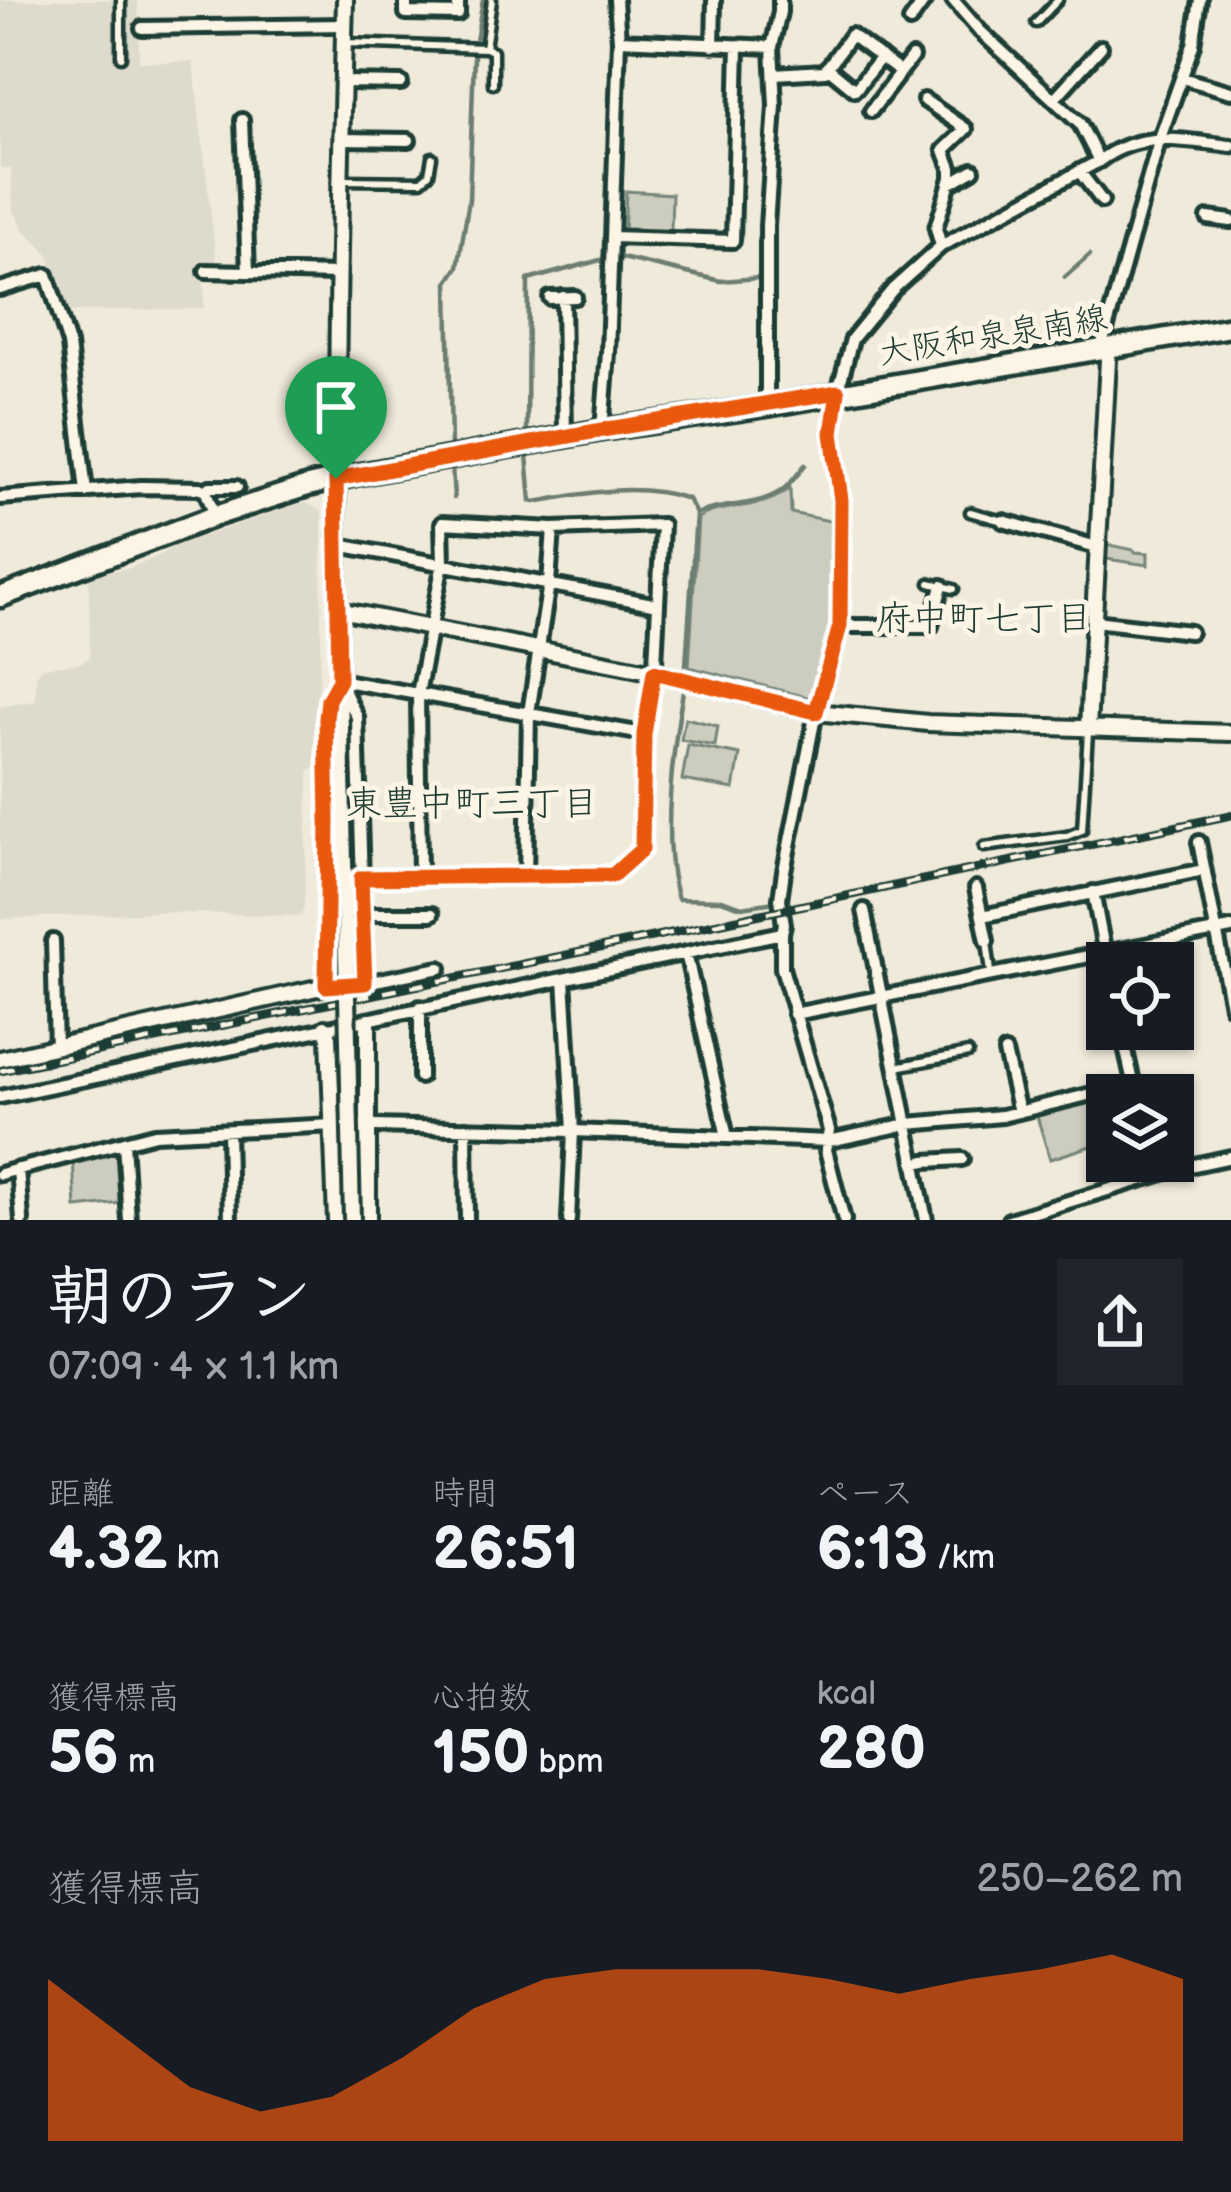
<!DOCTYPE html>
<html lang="ja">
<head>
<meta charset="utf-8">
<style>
  :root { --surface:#171b24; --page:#20242c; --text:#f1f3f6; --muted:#9ea1a6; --accent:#ea580c }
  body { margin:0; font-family:"Balsamiq Sans","Klee One",sans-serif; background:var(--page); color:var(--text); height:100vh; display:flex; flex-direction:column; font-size:45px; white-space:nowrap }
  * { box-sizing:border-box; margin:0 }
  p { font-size:39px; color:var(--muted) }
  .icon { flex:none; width:66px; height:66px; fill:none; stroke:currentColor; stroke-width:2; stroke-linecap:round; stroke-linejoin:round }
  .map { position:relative; height:1220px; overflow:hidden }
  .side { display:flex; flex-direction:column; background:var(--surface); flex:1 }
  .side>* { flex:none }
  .buttons { position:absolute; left:1086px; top:942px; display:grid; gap:24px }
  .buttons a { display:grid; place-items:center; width:108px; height:108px; border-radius:0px; background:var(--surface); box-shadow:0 3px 9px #0004; font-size:60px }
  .pin { position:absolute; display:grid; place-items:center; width:102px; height:102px; color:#fff; margin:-123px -51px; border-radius:50% 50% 50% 0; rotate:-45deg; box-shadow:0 0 12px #0007 }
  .pin .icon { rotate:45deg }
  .round { display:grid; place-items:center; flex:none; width:126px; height:126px; border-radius:0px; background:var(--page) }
  .headline { display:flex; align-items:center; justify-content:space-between; height:204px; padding:0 48px }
  h1 { font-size:66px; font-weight:600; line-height:90px }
  .stats { display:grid; grid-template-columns:repeat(3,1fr); gap:18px; height:204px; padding:12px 48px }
  .stats div { display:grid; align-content:center }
  .stats b { font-size:60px; font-weight:600 }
  .stats small { font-size:33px; font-weight:400 }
  .stats p { font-size:33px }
  .chart { height:336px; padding:24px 48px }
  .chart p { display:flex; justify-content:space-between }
  .chart svg { width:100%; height:216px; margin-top:12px; fill:var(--accent); opacity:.7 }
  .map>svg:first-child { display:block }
  .built { fill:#dedbcc }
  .green { fill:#cccdbf; stroke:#76857a; stroke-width:3 }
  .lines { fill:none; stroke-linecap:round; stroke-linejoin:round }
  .stream { stroke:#6c7d71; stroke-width:4.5 }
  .service-casing { stroke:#1f3d34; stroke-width:15 }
  .minor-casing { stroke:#1f3d34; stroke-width:20 }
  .tertiary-casing { stroke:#1f3d34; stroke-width:22 }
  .primary-casing { stroke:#1f3d34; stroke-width:27 }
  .service { stroke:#fcf5e5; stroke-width:6 }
  .minor { stroke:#fcf5e5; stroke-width:10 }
  .tertiary { stroke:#fcf5e5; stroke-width:14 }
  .primary { stroke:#fcf5e5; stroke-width:18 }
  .rail-casing { stroke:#1f3d34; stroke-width:9 }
  .rail { stroke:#fcf5e5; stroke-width:4.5; stroke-dasharray:14; stroke-linecap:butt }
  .tertiary-bridge-casing { stroke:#1f3d34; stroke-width:22; stroke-linecap:butt }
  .tertiary-bridge { stroke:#fcf5e5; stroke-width:14 }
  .route-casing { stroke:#fff; stroke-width:24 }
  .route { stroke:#ea580c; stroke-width:15 }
  .labels { text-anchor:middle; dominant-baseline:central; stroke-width:10; stroke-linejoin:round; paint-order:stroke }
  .street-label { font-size:33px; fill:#1f3d34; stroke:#fcf5e5 }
  .neighbourhood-label { font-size:36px; fill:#1f3d34; stroke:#fcf5e5 }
</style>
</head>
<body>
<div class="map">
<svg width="1231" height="1220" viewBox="0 0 1231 1220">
  <rect width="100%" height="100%" fill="#efeada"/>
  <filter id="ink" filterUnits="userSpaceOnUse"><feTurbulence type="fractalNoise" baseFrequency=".00833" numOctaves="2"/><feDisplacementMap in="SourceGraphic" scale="24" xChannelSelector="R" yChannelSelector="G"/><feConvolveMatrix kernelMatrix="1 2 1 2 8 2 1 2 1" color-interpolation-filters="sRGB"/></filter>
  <g filter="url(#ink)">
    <path class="built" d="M0 0H138L139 62H193L217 266 204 265V308L66 312 50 257 24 229 13 209 11 168 0 167Z
      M305 502 322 512 321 643 315 769 309 770 304 905 301 916 156 912 0 919V707L36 701V676L43 667 80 663 90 657 89 576 101 572 127 569 155 558 176 545Z"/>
    <path class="green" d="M626 191 672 194 671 229 667 233 624 232Z
      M790 488 791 513 835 522 834 623 815 699 689 667 698 518C727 501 763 512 790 488Z
      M1110 545 1134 550 1135 552 1148 553V565L1106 559V548Z
      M685 718 718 726 715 746 681 740Z
      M688 745 740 755 734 789 682 780Z
      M1095 1100 1107 1141 1050 1159 1036 1113Z
      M114 1151 119 1155 122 1203 76 1208 73 1161Z"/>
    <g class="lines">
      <path class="stream" d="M476 41 483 0
        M618 257 721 281 759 278 769 124
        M1065 277 1090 255
        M527 432 528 280 604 259
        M451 448 448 282 458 267 469 200 474 55
        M527 455 531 501 535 502C585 493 638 482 688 499L696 514 686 665
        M452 467 454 498
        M696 514C721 503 753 507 776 494 788 488 797 475 805 465
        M683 691C673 749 660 843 678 899L721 900 742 907 775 902 776 927"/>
      <defs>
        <path id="service" d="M121 0V57
          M1036 23 1058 0
          M347 43 485 48 492 0
          M485 48 493 51V84
          M343 180 421 181 429 174 432 157
          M970 512 1003 521
          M930 583 954 589
          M984 847 1067 836 1082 830 1088 732
          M987 941 991 972
          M896 1067 968 1053"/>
        <path id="minor" d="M406 0V13L458 14V0
          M953 0 980 31 1080 124 1099 161
          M910 21 925 0
          M142 28 344 25
          M619 40 772 47 780 12V0
          M713 46 714 0
          M827 67 855 90 881 57
          M774 74 825 71 851 35 900 72
          M1182 78 1231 92
          M342 82 401 83
          M1055 98 1101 47
          M924 100 966 129 944 150 951 168V178L936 228 941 246
          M871 111 912 57
          M242 120 248 272
          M341 139 409 140
          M1079 171 1102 201
          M949 184 973 170
          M1208 218 1231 221
          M612 237 733 241 738 47
          M206 271 337 274
          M0 289 47 275 69 344 86 492
          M563 297 565 438
          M550 298 575 297
          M1105 347 1102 344 1160 138 1193 45 1200 0
          M767 406V226L775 106 772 47
          M602 430 608 353 619 40 616 0
          M206 492 210 487H237
          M0 498 141 487 200 488 206 492 215 516
          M1003 521 1097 547
          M339 545 658 605
          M1094 621 1190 632
          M840 626H931L942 586
          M339 680 357 717 365 983 326 986 328 820 326 719 328 700Z
          M339 680 643 734
          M1199 842 1231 1006
          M361 877 613 875 642 849 643 734 655 664 662 525 553 529 549 583 529 713 526 876
          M420 877 418 694 443 563 442 523 553 529
          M976 888 987 941
          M1093 892 1107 964
          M864 910 926 1220
          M363 914H432
          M982 916 1204 870
          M782 933 784 924 780 899 784 871 816 712 840 626 841 500 832 433 840 384 852 339 893 289 941 246 1099 161C1141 129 1182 141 1231 146
          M53 941 56 1048
          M686 953 727 1137
          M564 979 573 1131 569 1220
          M365 983 440 968
          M420 1007V1077
          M794 1014 1231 928
          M1121 1029 1136 1095
          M1005 1052 1019 1112
          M0 1097 782 933V968L829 1130 826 1150 844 1220
          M466 1128 467 1220
          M228 1131 230 1220
          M124 1142 129 1220
          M915 1164 925 1161 962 1159
          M18 1169 22 1220
          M0 1174 155 1134 334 1125 573 1131 829 1141 908 1124 1002 1116 1133 1084
          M1009 1220 1180 1168 1231 1157"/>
        <path id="tertiary" d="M339 610 654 672 816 712 928 723 1231 733
          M1088 728 1108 360 1106 348
          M341 729C333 486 338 243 345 0
          M368 1021V1220
          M325 1028 329 1037 336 1220
          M0 1059 326 986"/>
        <path id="primary" d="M0 597 215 516 308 486 355 475 602 430 767 406 1231 327"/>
      </defs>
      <use href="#service" class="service-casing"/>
      <use href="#minor" class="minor-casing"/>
      <use href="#tertiary" class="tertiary-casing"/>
      <use href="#primary" class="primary-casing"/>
      <use href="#service" class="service"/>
      <use href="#minor" class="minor"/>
      <use href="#tertiary" class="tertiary"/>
      <use href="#primary" class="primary"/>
      <defs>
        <path id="rail" d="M0 1071 562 956 1231 815"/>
      </defs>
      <use href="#rail" class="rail-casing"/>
      <use href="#rail" class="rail"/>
      <defs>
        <path id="tertiary-bridge" d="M341 729 352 1220"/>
      </defs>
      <use href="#tertiary-bridge" class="tertiary-bridge-casing"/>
      <use href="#tertiary-bridge" class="tertiary-bridge"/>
    </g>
  </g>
  <g class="lines" filter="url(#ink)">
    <defs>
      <path id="route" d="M838 392 832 433 841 500 840 626 816 712 654 672 644 734 642 849 613 875 361 878 365 983 326 986 328 820 326 719 328 700 339 680 336 479 602 430Z"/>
    </defs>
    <use href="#route" class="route-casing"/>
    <use href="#route" class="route"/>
  </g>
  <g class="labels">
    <g class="street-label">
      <text transform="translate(993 336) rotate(-9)">大阪和泉泉南線</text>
    </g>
    <g class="neighbourhood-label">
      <text x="984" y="619">府中町七丁目</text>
      <text x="472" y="804">東豊中町三丁目</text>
    </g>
  </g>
</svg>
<div class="buttons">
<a><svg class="icon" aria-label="locate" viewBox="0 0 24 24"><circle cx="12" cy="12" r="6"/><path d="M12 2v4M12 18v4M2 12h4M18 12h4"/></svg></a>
<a><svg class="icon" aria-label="layers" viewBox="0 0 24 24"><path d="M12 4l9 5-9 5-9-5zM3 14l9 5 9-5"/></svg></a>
</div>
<div class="pin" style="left:336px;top:479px;background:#1e9e55"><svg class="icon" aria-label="arrive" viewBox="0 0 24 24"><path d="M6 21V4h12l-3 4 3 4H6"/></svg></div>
</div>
<section class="side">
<div class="headline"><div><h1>朝のラン</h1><p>07:09 · 4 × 1.1 km</p></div><a class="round"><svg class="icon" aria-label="share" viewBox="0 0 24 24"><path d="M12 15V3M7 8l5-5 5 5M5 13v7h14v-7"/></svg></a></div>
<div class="stats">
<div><p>距離</p><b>4.32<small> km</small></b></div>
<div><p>時間</p><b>26:51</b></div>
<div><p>ペース</p><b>6:13<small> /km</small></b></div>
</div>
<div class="stats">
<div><p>獲得標高</p><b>56<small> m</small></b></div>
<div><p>心拍数</p><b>150<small> bpm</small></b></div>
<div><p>kcal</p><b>280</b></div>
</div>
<div class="chart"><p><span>獲得標高</span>250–262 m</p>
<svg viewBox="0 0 160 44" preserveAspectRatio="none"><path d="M0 44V11L10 22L20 33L30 38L40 35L50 27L60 17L70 11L80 9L90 9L100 9L110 11L120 14L130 11L140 9L150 6L160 11V44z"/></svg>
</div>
</section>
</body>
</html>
